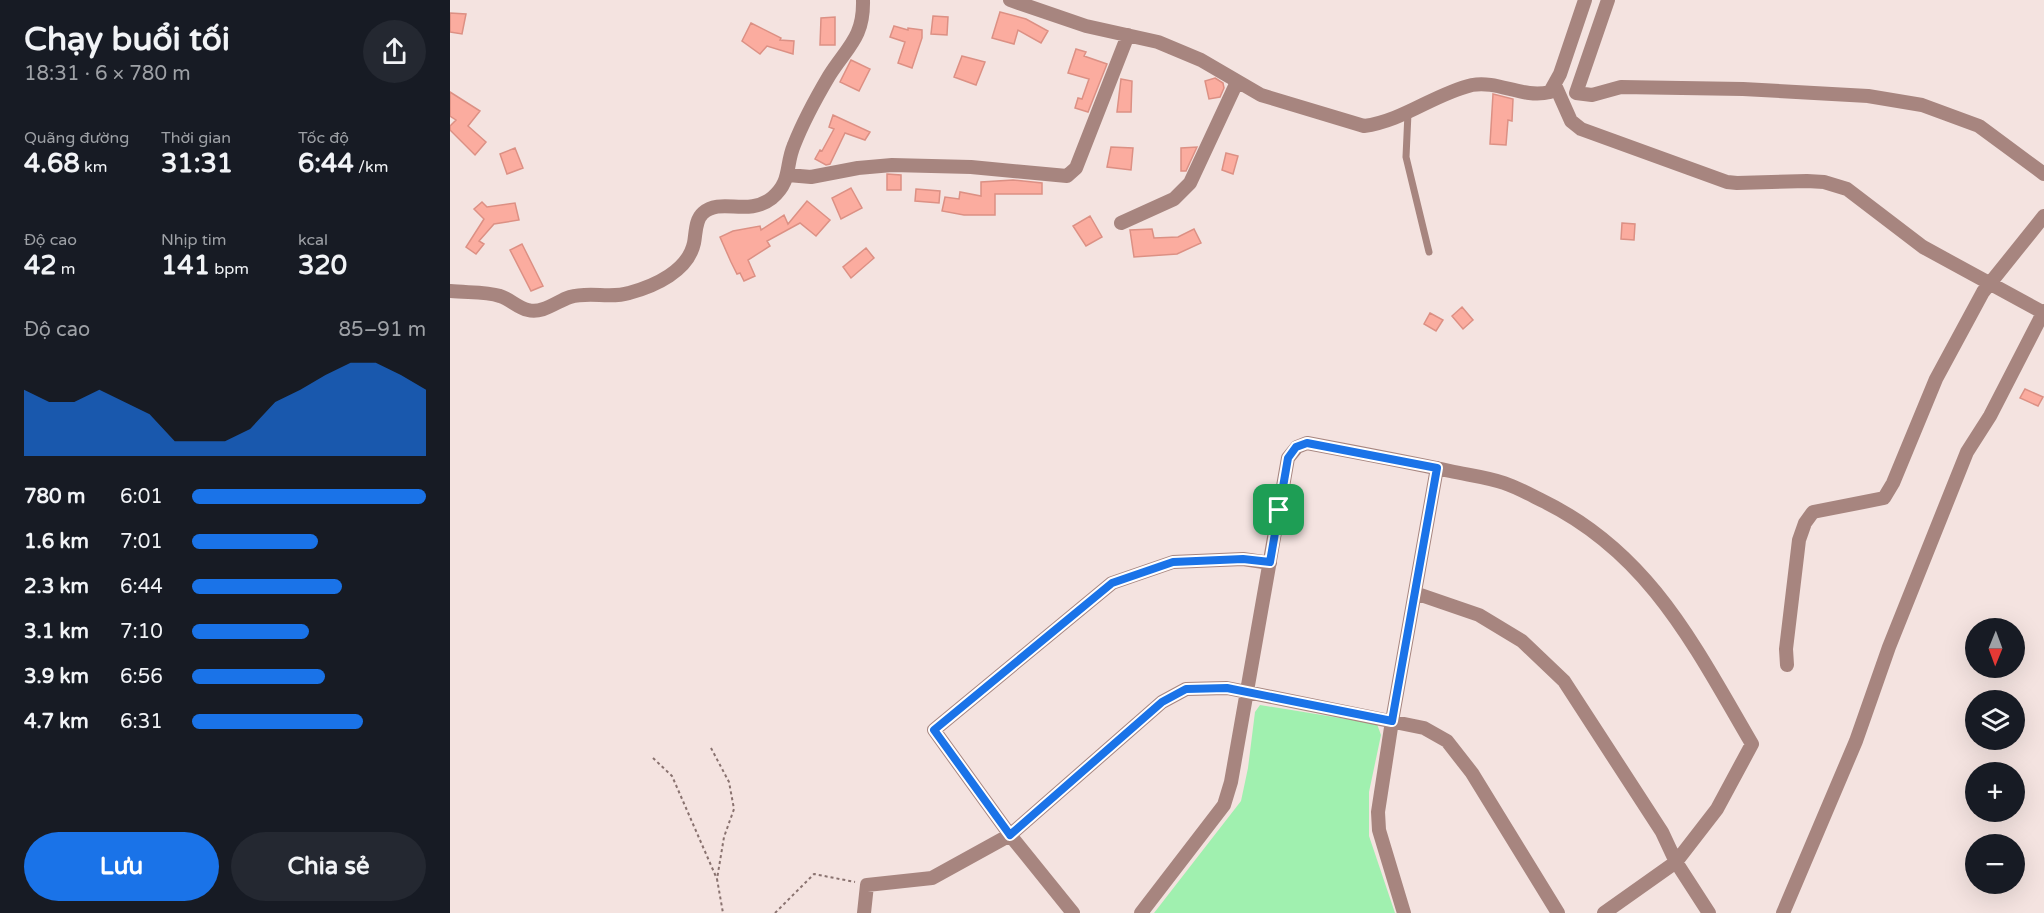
<!DOCTYPE html>
<html lang="vi">
<head>
<meta charset="utf-8">
<style>
  :root { --surface:#171b24; --page:#242831; --text:#f1f3f6; --muted:#9ea1a6; --accent:#1a73e8 }
  body { margin:0; font-family:"Varela Round",sans-serif; background:var(--page); color:var(--text); height:100vh; display:flex; flex-direction:column; font-size:22px; white-space:nowrap }
  * { box-sizing:border-box; margin:0 }
  p { font-size:20px; color:var(--muted) }
  .icon { flex:none; width:33px; height:33px; fill:none; stroke:currentColor; stroke-width:2; stroke-linecap:round; stroke-linejoin:round }
  .map { position:relative; flex:1; overflow:hidden }
  .side { display:flex; flex-direction:column; background:var(--surface); width:450px }
  .side>* { flex:none }
  .needle { width:39px; rotate:181deg }
  .tools { position:absolute; left:1515px; top:618px; display:grid; gap:12px }
  .tools a { display:grid; place-items:center; width:60px; height:60px; border-radius:50%; background:var(--surface); box-shadow:0 6px 24px #0002; font-size:30px }
  .pin { position:absolute; display:grid; place-items:center; width:51px; height:51px; color:#fff; margin:-26px; border-radius:12px; box-shadow:0 3px 9px #0006 }
  .round { display:grid; place-items:center; flex:none; width:63px; height:63px; border-radius:32px; background:var(--page) }
  .headline { display:flex; align-items:center; justify-content:space-between; height:102px; padding:0 24px }
  h1 { font-size:33px; font-weight:800; line-height:45px }
  .stats { display:grid; grid-template-columns:repeat(3,1fr); gap:9px; height:102px; padding:6px 24px }
  .stats div { display:grid; align-content:center }
  .stats b { font-size:26px; font-weight:800 }
  .stats small { font-size:16px; font-weight:400 }
  .stats p { font-size:16px }
  .chart { height:168px; padding:12px 24px }
  .chart p { display:flex; justify-content:space-between }
  .chart svg { width:100%; height:108px; margin-top:6px; fill:var(--accent); opacity:.7 }
  .button { display:flex; gap:12px; margin-top:auto; padding:12px 24px }
  .button a { flex:1; height:69px; border-radius:36px; background:var(--accent); color:#fff; font-size:24px; font-weight:800; line-height:69px; text-align:center }
  .button a+a { background:var(--page); color:var(--text) }
  ul { padding:0 24px; list-style:none; font-size:20px }
  li { display:grid; grid-template-columns:96px 72px 1fr; align-items:center; height:45px }
  li i { height:15px; border-radius:8px; background:var(--accent) }
  main { display:flex; flex:1; min-height:0 }
  .map>svg:first-child { display:block }
  .green { fill:#a0f0af }
  .building { fill:#fbac9f; stroke:#dc9084; stroke-width:1.5 }
  .lines { fill:none; stroke-linecap:round; stroke-linejoin:round }
  .path { stroke:#89726f; stroke-width:2; stroke-dasharray:3 3; stroke-linecap:butt }
  .lane { stroke:#a7857f; stroke-width:7 }
  .street { stroke:#a7857f; stroke-width:14 }
  .route-casing { stroke:#fff; stroke-width:12 }
  .route { stroke:#1a73e8; stroke-width:8 }
</style>
</head>
<body>
<main>
<section class="side">
<div class="headline"><div><h1>Chạy buổi tối</h1><p>18:31 · 6 × 780 m</p></div><a class="round"><svg class="icon" aria-label="share" viewBox="0 0 24 24"><path d="M12 15V3M7 8l5-5 5 5M5 13v7h14v-7"/></svg></a></div>
<div class="stats">
<div><p>Quãng đường</p><b>4.68<small> km</small></b></div>
<div><p>Thời gian</p><b>31:31</b></div>
<div><p>Tốc độ</p><b>6:44<small> /km</small></b></div>
</div>
<div class="stats">
<div><p>Độ cao</p><b>42<small> m</small></b></div>
<div><p>Nhịp tim</p><b>141<small> bpm</small></b></div>
<div><p>kcal</p><b>320</b></div>
</div>
<div class="chart"><p><span>Độ cao</span>85–91 m</p>
<svg viewBox="0 0 160 44" preserveAspectRatio="none"><path d="M0 44V17L10 22L20 22L30 17L40 22L50 27L60 38L70 38L80 38L90 33L100 22L110 17L120 11L130 6L140 6L150 11L160 17V44z"/></svg>
</div>
<ul>
<li><b>780 m</b>6:01<i style="width:100%"></i></li>
<li><b>1.6 km</b>7:01<i style="width:54%"></i></li>
<li><b>2.3 km</b>6:44<i style="width:64%"></i></li>
<li><b>3.1 km</b>7:10<i style="width:50%"></i></li>
<li><b>3.9 km</b>6:56<i style="width:57%"></i></li>
<li><b>4.7 km</b>6:31<i style="width:73%"></i></li>
</ul>
<div class="button"><a>Lưu</a><a>Chia sẻ</a></div>
</section>
<div class="map">
<svg width="1594" height="913" viewBox="0 0 1594 913">
  <rect width="100%" height="100%" fill="#f4e3e0"/>
  <path class="green" d="M810 705 927 724 931 735 919 792V836L945 913H704L791 801 798 768 805 712Z"/>
  <path class="building" d="M550 12 576 19 598 31 591 43 568 30 564 44 542 38Z
    M0 13 16 14 12 34 0 32Z
    M483 16 498 17 497 35 481 34Z
    M385 17V45H370L371 18Z
    M301 23 331 38 330 40 344 41 343 54 317 46 310 54 292 41Z
    M444 26 458 30V28L472 30V38L462 68 448 63 455 42 440 37Z
    M626 49 636 52 634 56 657 64 638 112 625 108 628 98 632 99 639 79 618 73Z
    M512 56 535 62 526 85 504 77Z
    M401 60 420 69 409 91 390 82Z
    M765 78 773 83 774 88 770 97 759 99 755 81Z
    M671 79 682 81 681 112H667Z
    M0 92 30 111 18 126 36 142 25 155 0 130V126L6 120 0 116Z
    M1043 94 1063 99 1062 121 1058 120 1056 145 1040 144Z
    M383 115 420 132 415 140 395 133 380 164 376 165 365 159 370 150 372 151 384 129 379 127Z
    M661 147 683 148 681 170 657 167Z
    M747 147 736 171H731V148Z
    M65 148 73 168 57 174 50 154Z
    M776 153 788 156 783 174 772 170Z
    M437 174 451 175V190H437Z
    M563 180 592 183V194H545V215H514L492 211 495 197 509 199 510 192 531 196V182Z
    M401 188 412 208 391 219 382 198Z
    M466 189 490 191 489 203 465 201Z
    M357 201 380 220 366 236 350 223 317 241 320 246 298 260 305 276 294 281 290 273 287 274 281 262 270 237 283 231 310 226 311 230 334 215 338 224Z
    M32 202 37 207 65 203 69 220 44 224 29 241 34 244 26 254 16 247 34 219 24 209Z
    M640 216 652 237 636 246 623 226Z
    M1172 223 1185 224 1184 240 1171 239Z
    M702 229 704 238 728 237 744 229 751 243 727 254 684 257 680 230Z
    M72 244 93 286 81 291 60 250Z
    M416 248 424 258 401 278 393 267Z
    M1012 307 1023 320 1013 329 1002 316Z
    M980 313 993 320 986 331 974 324Z
    M1575 389 1593 397 1588 406 1570 398Z"/>
  <g class="lines">
    <path class="path" d="M261 748 279 782 284 809 274 837 267 879 273 913
      M203 758 222 776 267 879
      M325 913 364 874 405 882"/>
    <path class="lane" d="M958 113 956 157 979 252"/>
    <path class="street" d="M560 0 636 26 708 42 751 60 811 95 914 126C953 121 984 94 1022 85 1048 80 1073 99 1100 92L1110 74 1135 0
      M1158 0 1126 93 1142 95 1171 87 1293 89 1418 96 1472 105 1529 126 1594 174
      M1105 85 1121 121 1131 129 1277 182 1287 183 1357 181 1374 182 1397 189 1473 247 1594 313
      M338 175 361 177 408 168 442 165 521 167 617 176 626 168 678 35
      M671 223 724 199 740 183 787 82
      M0 291C16 293 35 291 50 296 60 299 68 308 78 310 93 314 107 301 120 297 140 291 160 299 179 293 205 286 238 271 244 243 246 233 245 220 253 213 271 197 298 217 322 198 342 181 335 166 344 145 353 122 366 98 379 76 397 47 414 38 413 0
      M820 563 793 559 723 562 662 583 484 730 560 835 712 702 736 689 777 688 974 728 997 741 1022 773 1108 913
      M965 593 1029 615 1072 641 1114 681 1212 832 1226 862 1259 913
      M1337 665 1336 649 1349 540 1355 523 1363 512 1434 498 1443 483 1486 379 1533 292 1594 216
      M414 913 417 885 482 878 560 835 623 913
      M691 913 774 805 781 782 838 458 847 447 857 443C905 452 953 461 1000 471 1018 475 1037 477 1054 483 1066 487 1079 494 1091 500 1199 552 1244 645 1302 744L1267 809 1226 862 1154 913
      M954 913 929 830 928 812 942 721 987 468
      M1333 913 1406 741 1439 647 1517 452 1540 416 1594 311"/>
  </g>
  <g class="lines">
    <defs>
      <path id="route" d="M857 443 987 468 942 721 777 688 736 689 712 702 560 835 484 730 662 583 723 562 793 559 820 562 838 458 846 447Z"/>
    </defs>
    <use href="#route" class="route-casing"/>
    <use href="#route" class="route"/>
  </g>
</svg>
<div class="tools">
<a><svg class="needle" viewBox="-14 -14 28 28"><path d="M0-13l5 13h-10z" fill="#e53935"/><path d="M0 13l5-13h-10z" fill="#9ea1a6"/></svg></a>
<a><svg class="icon" aria-label="layers" viewBox="0 0 24 24"><path d="M12 4l9 5-9 5-9-5zM3 14l9 5 9-5"/></svg></a>
<a>+</a>
<a>−</a>
</div>
<div class="pin" style="left:829px;top:510px;background:#1e9e55"><svg class="icon" aria-label="arrive" viewBox="0 0 24 24"><path d="M6 21V4h12l-3 4 3 4H6"/></svg></div>
</div>
</main>
</body>
</html>
